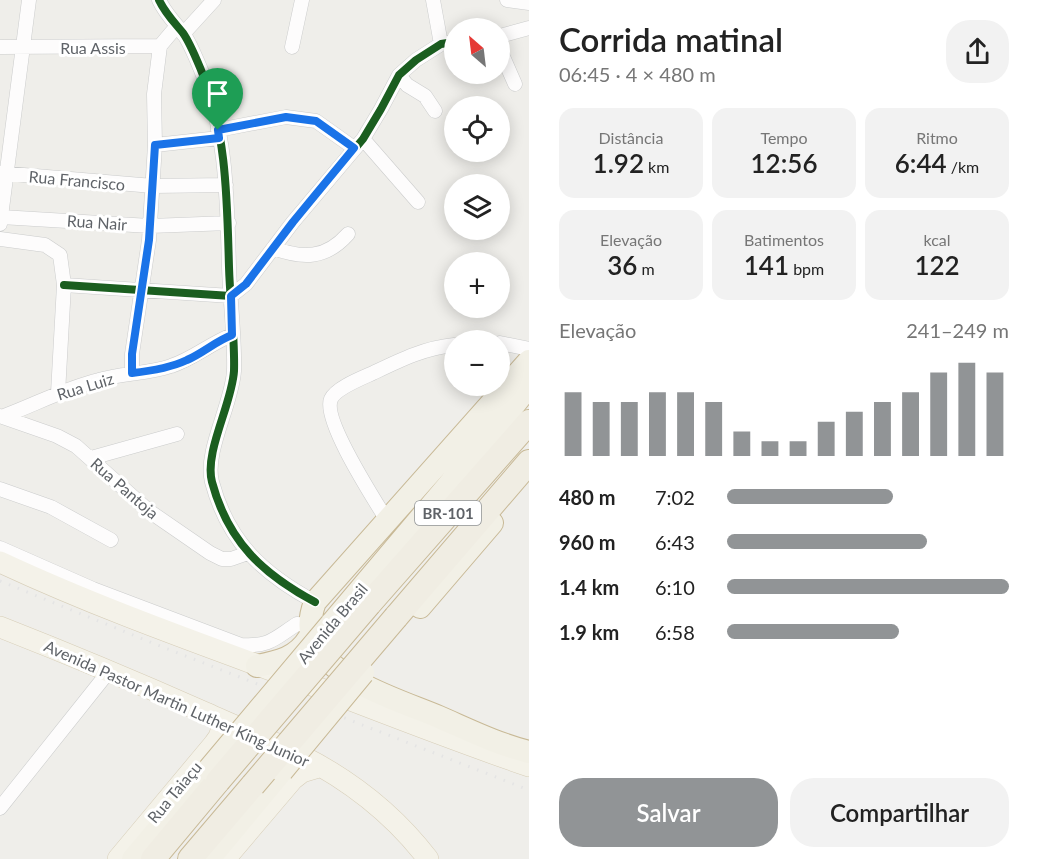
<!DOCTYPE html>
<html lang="pt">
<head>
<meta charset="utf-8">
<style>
  :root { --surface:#fff; --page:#f2f2f2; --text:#222; --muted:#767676; --accent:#919496 }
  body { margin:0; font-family:Lato,sans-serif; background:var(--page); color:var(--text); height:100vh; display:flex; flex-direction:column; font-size:22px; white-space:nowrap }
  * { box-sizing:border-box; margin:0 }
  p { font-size:20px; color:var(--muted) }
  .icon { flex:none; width:33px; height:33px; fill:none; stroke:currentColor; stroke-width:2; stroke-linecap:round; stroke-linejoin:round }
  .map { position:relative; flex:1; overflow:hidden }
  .details { display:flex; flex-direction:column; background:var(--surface); width:510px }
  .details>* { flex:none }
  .needle { width:39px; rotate:332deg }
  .fabs { position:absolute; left:444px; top:18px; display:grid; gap:12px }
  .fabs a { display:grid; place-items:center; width:66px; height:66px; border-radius:50%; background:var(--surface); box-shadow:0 3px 15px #0003; font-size:30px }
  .pin { position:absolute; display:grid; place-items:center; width:51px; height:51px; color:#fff; margin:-62px -26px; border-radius:50% 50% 50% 0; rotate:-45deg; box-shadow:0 0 6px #0007 }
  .pin .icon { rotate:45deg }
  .round { display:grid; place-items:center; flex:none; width:63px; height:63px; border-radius:24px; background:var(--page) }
  .summary { display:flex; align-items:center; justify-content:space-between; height:102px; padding:0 30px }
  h1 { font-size:33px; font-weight:600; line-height:45px }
  .metrics { display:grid; grid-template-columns:repeat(3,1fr); gap:9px; height:102px; padding:6px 30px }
  .metrics div { display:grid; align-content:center; border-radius:15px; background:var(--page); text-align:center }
  .metrics b { font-size:26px; font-weight:600 }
  .metrics small { font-size:16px; font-weight:400 }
  .metrics p { font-size:16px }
  .chart { height:168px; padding:12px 30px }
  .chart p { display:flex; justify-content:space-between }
  .chart svg { width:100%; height:108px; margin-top:6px; stroke:var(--accent); stroke-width:6 }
  .action { display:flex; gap:12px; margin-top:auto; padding:12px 30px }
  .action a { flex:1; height:69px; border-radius:24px; background:var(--accent); color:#fff; font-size:24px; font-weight:600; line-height:69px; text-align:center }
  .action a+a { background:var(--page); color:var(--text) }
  ul { padding:0 30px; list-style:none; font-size:20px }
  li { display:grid; grid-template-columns:96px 72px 1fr; align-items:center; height:45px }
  li i { height:15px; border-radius:8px; background:var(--accent) }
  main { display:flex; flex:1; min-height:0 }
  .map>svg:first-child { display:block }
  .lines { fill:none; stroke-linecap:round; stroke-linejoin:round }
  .minor-casing { stroke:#cbcccc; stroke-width:15 }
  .primary-casing { stroke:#d7ceb8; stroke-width:22 }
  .trunk-casing { stroke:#c8b996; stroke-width:24 }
  .motorway-casing { stroke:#c8b996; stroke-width:26 }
  .minor { stroke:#fdfcfc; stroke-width:14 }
  .primary { stroke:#f4f2e9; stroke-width:21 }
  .trunk { stroke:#f2f0e6; stroke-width:22 }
  .motorway { stroke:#f0ede3; stroke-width:24 }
  .rail { stroke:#e4e4e4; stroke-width:3; stroke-dasharray:1.5 8; stroke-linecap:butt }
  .trunk-bridge-casing { stroke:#c8b996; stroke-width:24; stroke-linecap:butt }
  .motorway-bridge-casing { stroke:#c8b996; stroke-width:26; stroke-linecap:butt }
  .trunk-bridge { stroke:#f2f0e6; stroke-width:22 }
  .motorway-bridge { stroke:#f0ede3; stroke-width:24 }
  .cycleway-casing { stroke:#fff; stroke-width:11 }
  .cycleway { stroke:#1b5e20; stroke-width:8 }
  .route-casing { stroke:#fff; stroke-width:12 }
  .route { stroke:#1a73e8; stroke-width:8 }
  .labels { text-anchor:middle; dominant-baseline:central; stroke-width:6; stroke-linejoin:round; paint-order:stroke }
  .shield { fill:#fff; stroke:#8f9295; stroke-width:1.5 }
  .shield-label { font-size:15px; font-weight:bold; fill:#5f6368 }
  .street-label { font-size:16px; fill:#5f6368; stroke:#fff }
</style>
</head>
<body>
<main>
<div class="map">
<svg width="529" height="859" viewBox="0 0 529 859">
  <rect width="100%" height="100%" fill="#efeeea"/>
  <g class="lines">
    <defs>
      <path id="minor" d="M159 0C165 13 174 22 183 33 190 43 196 58 201 70 227 132 227 201 229 267 230 302 235 337 234 371 232 404 204 452 212 482 228 542 263 574 315 602
        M433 0 441 44
        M507 0 529 3
        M183 34 214 0
        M500 36 529 28
        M0 47 160 46 176 27
        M292 47 302 0
        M500 50 515 84
        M399 75 407 85 425 96 435 111
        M218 130 286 117 316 121 354 148
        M363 139 418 202
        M155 145 219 138
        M0 173 153 186 226 185
        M1 217 150 226 229 223
        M0 224 29 0
        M0 239 45 245 60 255 64 285 58 393
        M273 248C303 259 326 259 348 234
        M64 285 231 296 246 284 293 222 363 139 381 109 399 75 416 60 441 44 454 42
        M500 343 529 349
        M132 373V354L149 240 155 145 154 94 160 46
        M0 416 57 436 76 446 149 511 210 553 222 559H231L248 553
        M4 416C36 404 66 388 99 380 122 373 148 374 171 366 193 359 211 343 232 335
        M91 458 177 434
        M0 489 51 507 111 540
        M388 522C376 502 322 420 331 399 336 388 362 378 373 373 400 360 424 348 454 345
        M0 548 93 589 241 645C270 647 275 638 297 624L310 625
        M0 808 110 670"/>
      <path id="primary" d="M0 562C92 605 187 639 282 674 365 705 446 738 529 766
        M0 627C69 654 138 683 206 713 238 728 271 740 302 756 351 781 395 816 428 859
        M118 859 214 744 219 737 224 722
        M225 859 293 779 302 772 319 767"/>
      <path id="trunk" d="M529 361 315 602C309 618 308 632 316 646 339 683 401 701 439 717 469 730 497 744 529 752
        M420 607 492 523
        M331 624 484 443 529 386
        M257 666C278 662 297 658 309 638
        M133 859 209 769
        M209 859 282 771"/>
      <path id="motorway" d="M369 604 529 422
        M396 617 529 462
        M153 859 218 781
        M190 859 253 785"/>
    </defs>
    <use href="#minor" class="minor-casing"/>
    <use href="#primary" class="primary-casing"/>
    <use href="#trunk" class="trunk-casing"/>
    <use href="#motorway" class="motorway-casing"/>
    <use href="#minor" class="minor"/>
    <use href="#primary" class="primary"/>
    <use href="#trunk" class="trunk"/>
    <use href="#motorway" class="motorway"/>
    <path class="rail" d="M0 581 160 646 529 790"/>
    <defs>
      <path id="trunk-bridge" d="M209 769 331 624
        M282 771 363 673"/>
      <path id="motorway-bridge" d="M218 781 369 604
        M253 785 396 617"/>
    </defs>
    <use href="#trunk-bridge" class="trunk-bridge-casing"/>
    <use href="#motorway-bridge" class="motorway-bridge-casing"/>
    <use href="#trunk-bridge" class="trunk-bridge"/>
    <use href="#motorway-bridge" class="motorway-bridge"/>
    <defs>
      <path id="cycleway" d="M159 0C165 13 174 22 183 33 190 43 196 58 201 70 227 132 227 201 229 267 230 302 235 337 234 371 232 404 204 452 212 482 228 542 263 574 315 602
        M64 285 231 296 246 284 293 222 363 139 381 109 399 75 416 60 441 44 454 42"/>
    </defs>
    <use href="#cycleway" class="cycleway-casing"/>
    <use href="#cycleway" class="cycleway"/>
  </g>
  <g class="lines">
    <defs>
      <path id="route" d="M286 117 316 121 354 148 293 222 246 284 231 296 232 335C216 341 203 353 187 360 170 368 151 371 132 373V354L149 240 155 145 219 138 218 130Z"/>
    </defs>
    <use href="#route" class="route-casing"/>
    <use href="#route" class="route"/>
  </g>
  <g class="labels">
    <rect class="shield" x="415" y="501" width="66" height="24" rx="4.5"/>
    <g class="shield-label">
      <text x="448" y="513">BR-101</text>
    </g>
    <g class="street-label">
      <text x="93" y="47">Rua Assis</text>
      <text transform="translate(77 180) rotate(5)">Rua Francisco</text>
      <text transform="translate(97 222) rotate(4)">Rua Nair</text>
      <text transform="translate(85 386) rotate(-17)">Rua Luiz</text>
      <text transform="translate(125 488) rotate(41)">Rua Pantoja</text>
      <text transform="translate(332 623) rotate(-50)">Avenida Brasil</text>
      <text transform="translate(177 703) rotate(24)">Avenida Pastor Martin Luther King Junior</text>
      <text transform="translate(174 792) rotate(-50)">Rua Taiaçu</text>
    </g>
  </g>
</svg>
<div class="fabs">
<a><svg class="needle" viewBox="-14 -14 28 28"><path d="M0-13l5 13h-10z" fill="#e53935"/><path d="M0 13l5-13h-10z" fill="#767676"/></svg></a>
<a><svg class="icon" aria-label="locate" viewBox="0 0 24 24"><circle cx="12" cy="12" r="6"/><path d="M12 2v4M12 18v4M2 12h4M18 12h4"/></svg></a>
<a><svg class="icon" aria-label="layers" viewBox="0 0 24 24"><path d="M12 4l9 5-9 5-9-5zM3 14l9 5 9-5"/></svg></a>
<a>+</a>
<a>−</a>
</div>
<div class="pin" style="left:218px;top:130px;background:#1e9e55"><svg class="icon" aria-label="arrive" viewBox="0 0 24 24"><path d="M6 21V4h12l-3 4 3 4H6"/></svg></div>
</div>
<section class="details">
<div class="summary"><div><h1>Corrida matinal</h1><p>06:45 · 4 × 480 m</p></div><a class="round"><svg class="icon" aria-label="share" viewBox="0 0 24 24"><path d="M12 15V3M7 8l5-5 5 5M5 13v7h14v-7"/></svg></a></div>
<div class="metrics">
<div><p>Distância</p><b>1.92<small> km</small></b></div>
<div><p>Tempo</p><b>12:56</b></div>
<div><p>Ritmo</p><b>6:44<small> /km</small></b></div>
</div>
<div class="metrics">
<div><p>Elevação</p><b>36<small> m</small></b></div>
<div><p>Batimentos</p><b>141<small> bpm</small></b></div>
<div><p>kcal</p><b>122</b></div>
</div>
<div class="chart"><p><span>Elevação</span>241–249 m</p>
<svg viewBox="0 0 160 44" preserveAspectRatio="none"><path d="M5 44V18M15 44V22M25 44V22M35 44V18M45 44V18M55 44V22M65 44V34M75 44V38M85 44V38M95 44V30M105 44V26M115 44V22M125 44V18M135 44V10M145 44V6M155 44V10"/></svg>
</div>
<ul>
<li><b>480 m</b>7:02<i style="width:59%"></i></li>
<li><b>960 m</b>6:43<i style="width:71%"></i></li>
<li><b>1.4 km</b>6:10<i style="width:100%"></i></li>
<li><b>1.9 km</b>6:58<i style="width:61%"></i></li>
</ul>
<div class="action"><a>Salvar</a><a>Compartilhar</a></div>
</section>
</main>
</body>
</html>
